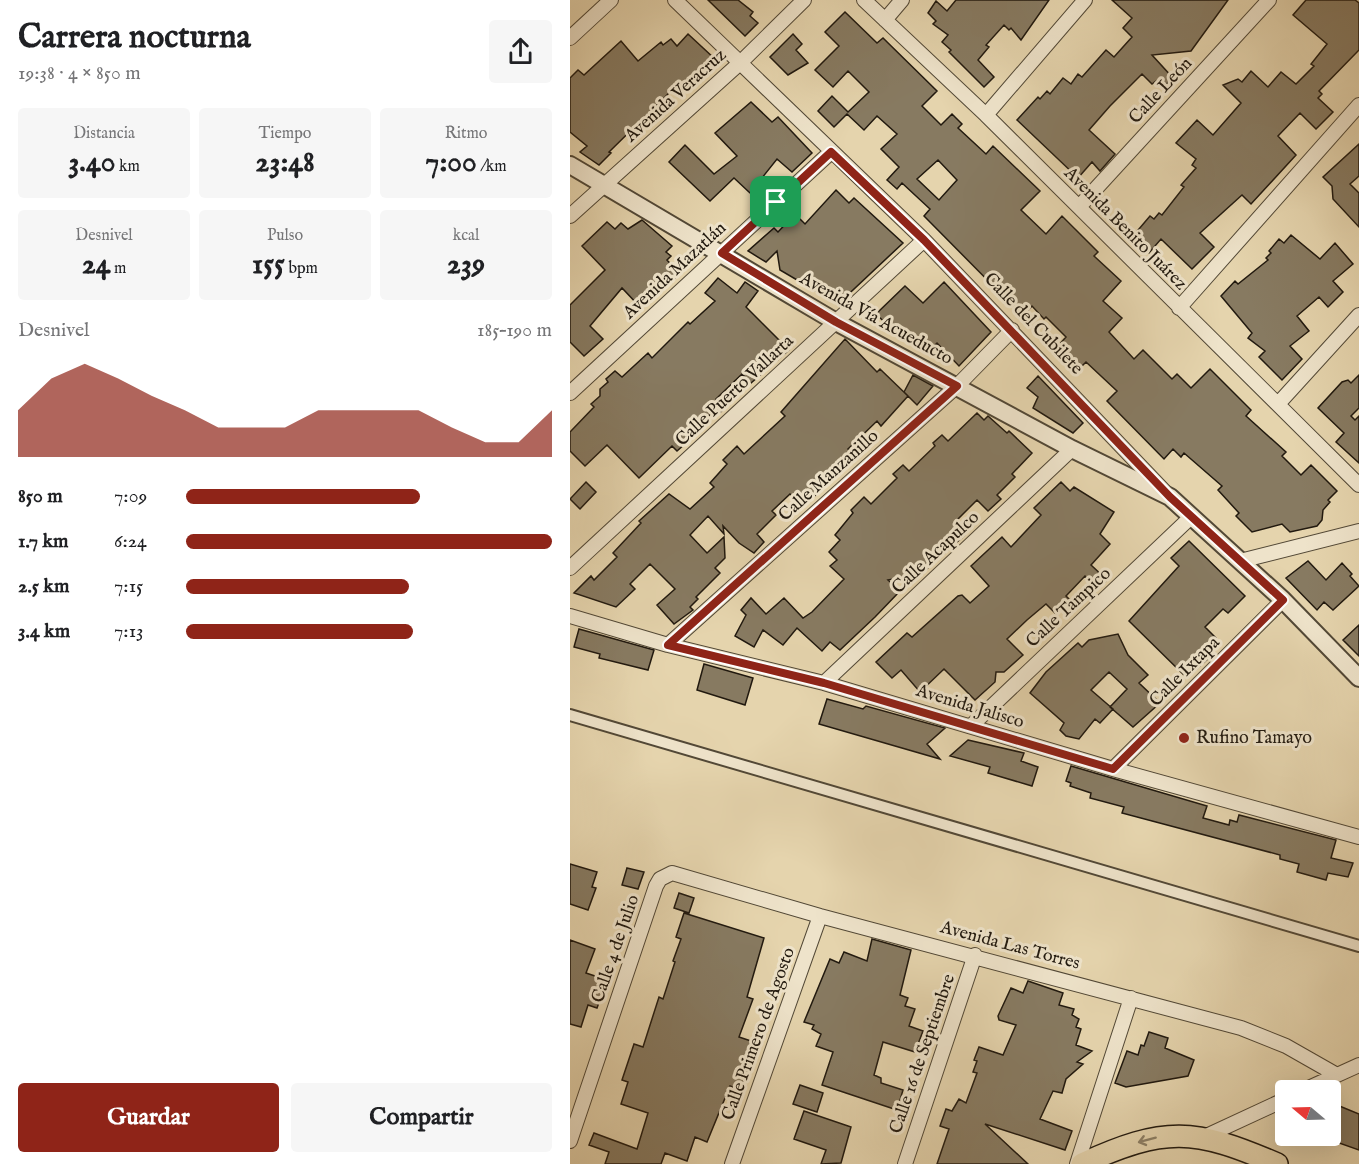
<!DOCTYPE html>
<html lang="es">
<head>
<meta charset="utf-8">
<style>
  :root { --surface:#fff; --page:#f6f6f6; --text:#202124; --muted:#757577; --accent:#8f2418 }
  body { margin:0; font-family:"IM FELL English",serif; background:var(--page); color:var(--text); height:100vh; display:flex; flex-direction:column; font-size:22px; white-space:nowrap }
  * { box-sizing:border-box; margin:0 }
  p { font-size:20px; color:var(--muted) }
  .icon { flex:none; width:33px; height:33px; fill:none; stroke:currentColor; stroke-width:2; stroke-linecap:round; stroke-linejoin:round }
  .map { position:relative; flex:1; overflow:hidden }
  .sheet { display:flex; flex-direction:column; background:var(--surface); width:570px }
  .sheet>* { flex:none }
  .needle { width:39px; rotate:289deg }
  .tools { position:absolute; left:705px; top:1080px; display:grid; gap:12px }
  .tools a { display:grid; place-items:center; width:66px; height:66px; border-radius:6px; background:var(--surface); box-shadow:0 6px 24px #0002; font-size:30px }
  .pin { position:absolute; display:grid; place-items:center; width:51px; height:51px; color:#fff; margin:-26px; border-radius:12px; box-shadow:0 3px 9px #0006 }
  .round { display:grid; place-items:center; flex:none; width:63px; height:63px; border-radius:6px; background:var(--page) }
  .summary { display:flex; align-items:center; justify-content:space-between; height:102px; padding:0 18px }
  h1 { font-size:33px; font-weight:700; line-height:45px }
  .metrics { display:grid; grid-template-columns:repeat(3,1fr); gap:9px; height:102px; padding:6px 18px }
  .metrics div { display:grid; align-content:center; border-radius:6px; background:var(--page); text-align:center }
  .metrics b { font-size:30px; font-weight:700 }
  .metrics small { font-size:16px; font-weight:400 }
  .metrics p { font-size:16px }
  .chart { height:168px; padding:12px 18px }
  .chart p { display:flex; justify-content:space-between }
  .chart svg { width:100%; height:108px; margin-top:6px; fill:var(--accent); opacity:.7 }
  .button { display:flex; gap:12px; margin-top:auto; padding:12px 18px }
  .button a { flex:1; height:69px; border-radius:6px; background:var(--accent); color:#fff; font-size:24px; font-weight:700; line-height:69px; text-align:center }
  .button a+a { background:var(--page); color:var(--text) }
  ul { padding:0 18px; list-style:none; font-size:20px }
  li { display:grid; grid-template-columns:96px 72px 1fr; align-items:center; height:45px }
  li i { height:15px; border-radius:8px; background:var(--accent) }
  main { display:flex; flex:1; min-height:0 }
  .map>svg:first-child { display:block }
  .building { fill:#877a61; stroke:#21190f; stroke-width:1.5; fill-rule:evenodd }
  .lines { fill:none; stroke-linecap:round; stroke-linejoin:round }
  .pedestrian-casing { stroke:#524836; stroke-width:14 }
  .minor-casing { stroke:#524836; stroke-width:16 }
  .tertiary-casing { stroke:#524836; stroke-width:20 }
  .primary-casing { stroke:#21190f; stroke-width:24 }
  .pedestrian { stroke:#eee3ca; stroke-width:10 }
  .minor { stroke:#eee3ca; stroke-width:14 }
  .tertiary { stroke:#eee3ca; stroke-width:16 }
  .primary { stroke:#e5d4ad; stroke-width:21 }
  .oneway { stroke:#8d8066 }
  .route-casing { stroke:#fff; stroke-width:12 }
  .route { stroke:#8f2418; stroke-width:8 }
  .poi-dot { fill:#8f2418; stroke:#eee3ca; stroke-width:2 }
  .labels { text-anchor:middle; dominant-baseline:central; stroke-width:6; stroke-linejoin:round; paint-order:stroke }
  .street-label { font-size:18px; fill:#21190f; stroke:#eee3ca }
  .poi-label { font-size:18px; fill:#21190f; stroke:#eee3ca; text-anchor:start }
</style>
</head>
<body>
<main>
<section class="sheet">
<div class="summary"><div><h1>Carrera nocturna</h1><p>19:38 · 4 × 850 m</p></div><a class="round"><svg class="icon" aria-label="share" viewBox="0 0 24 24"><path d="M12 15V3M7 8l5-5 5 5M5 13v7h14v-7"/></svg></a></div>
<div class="metrics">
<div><p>Distancia</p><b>3.40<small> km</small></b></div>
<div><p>Tiempo</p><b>23:48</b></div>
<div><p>Ritmo</p><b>7:00<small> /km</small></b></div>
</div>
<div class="metrics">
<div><p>Desnivel</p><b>24<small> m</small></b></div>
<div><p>Pulso</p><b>155<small> bpm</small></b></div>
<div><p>kcal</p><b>239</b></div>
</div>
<div class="chart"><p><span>Desnivel</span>185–190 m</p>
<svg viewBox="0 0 160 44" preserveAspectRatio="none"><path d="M0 44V25L10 12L20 6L30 12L40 19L50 25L60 32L70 32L80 32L90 25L100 25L110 25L120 25L130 32L140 38L150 38L160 25V44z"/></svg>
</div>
<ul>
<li><b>850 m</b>7:09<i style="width:64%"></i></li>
<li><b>1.7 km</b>6:24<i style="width:100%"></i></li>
<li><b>2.5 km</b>7:15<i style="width:61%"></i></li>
<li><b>3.4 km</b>7:13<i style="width:62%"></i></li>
</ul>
<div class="button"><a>Guardar</a><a>Compartir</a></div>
</section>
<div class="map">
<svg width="789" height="1164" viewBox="0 0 789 1164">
  <rect width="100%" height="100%" fill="#e5d4ad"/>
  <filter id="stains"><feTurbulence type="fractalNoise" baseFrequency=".00333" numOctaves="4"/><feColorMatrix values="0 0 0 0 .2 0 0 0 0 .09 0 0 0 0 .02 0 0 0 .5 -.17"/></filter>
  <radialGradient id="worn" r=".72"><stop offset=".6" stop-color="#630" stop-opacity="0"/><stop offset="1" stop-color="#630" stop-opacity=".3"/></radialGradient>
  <path class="building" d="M138 0H168L183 12 180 16 188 23 175 36Z
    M386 0H479L451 40 441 28 439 30 434 25 416 45 419 47 408 60 424 77 414 87 379 52 381 50 372 42 378 35 363 24 366 21 358 13 366 1 377 11Z
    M542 0H658L621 51 582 55 603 78 593 87 586 81 582 84 572 74 540 106 519 130 545 154 530 171 522 162 508 178 447 120 468 97 470 99 477 91 480 94 493 78 501 84 508 74 512 77 536 50 544 57 562 37 553 28 562 18Z
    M736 0H785L789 3V50L749 91 752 94 748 98 763 112 746 129 730 113 708 136 726 155 681 204 672 195 630 233 644 247 622 269 591 239 579 253 563 236 580 216 584 219 589 213 592 215 614 187 611 185 626 168 622 165 626 159 606 143 627 120 643 135 671 103 653 85 668 79 672 82 681 71 698 87 711 72 726 84 744 66 741 64 757 44 723 15Z
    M275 12 307 43 313 38 367 91 352 106 371 125 382 114 392 124 388 128 416 154 423 146 470 191 451 210 476 234 492 216 528 252 524 256 551 281 533 301 552 318 539 332 564 359 573 350 602 379 607 374 621 388 640 369 681 410 676 416 716 452 712 456 731 475 741 465 767 491 758 500 760 502 753 510 752 520 747 526 720 532 712 524 682 532 666 516 669 513 648 490 652 486 614 453 611 457 603 449 594 459 537 401 547 391 516 362 507 371 485 349 496 337 476 317 474 319 462 306 453 316 354 216 360 209 332 183 327 189 317 180 329 167 311 149 327 134 307 116 294 130 277 114 264 127 248 111 262 96 278 112 299 92 278 71 263 87 245 70 269 46 255 32ZM368 160 387 180 369 200 347 179Z
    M118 34 146 60 106 95 102 90 39 152 41 153 29 165 10 152 17 146 0 132V78L8 70 14 75 51 41 68 61 91 42 93 45 101 39 107 46Z
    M223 34 232 44 226 50 238 63 218 75 200 57Z
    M181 102 202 122 208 117 242 153 222 172 207 159 180 193 164 178 140 201 99 162 115 145 144 174 167 156 145 133Z
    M789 144V176L780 184 789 193V227L763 199 762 186 753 177Z
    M266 190 279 203 284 198 333 243 268 304 210 270 207 251 196 262 178 251 204 228 208 232 225 214 235 224Z
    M72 220 102 246 96 252 101 256 97 260 110 274 70 307 52 288 20 326 33 339 14 356 0 342V305L35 270 12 246 37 222 45 229 51 223 58 229Z
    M721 235 750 259 765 243 783 264 763 281 773 292 758 307 749 297 727 316 739 331 720 346 732 359 712 380 689 357 695 351 678 338 682 333 651 296 665 281 668 284 698 260 696 258 701 253 699 251 709 239 714 243Z
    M148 278 167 293 175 282 188 291 176 307 219 350 181 383 172 374 146 399 155 408 145 417 142 413 120 432 124 436 107 451 102 446 69 478 37 445 15 466 0 451V432L24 407 21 404 30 396V389L38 382 36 379 45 371 52 377 78 353 82 358 118 322 120 324 145 301 135 293Z
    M374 282 421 332 389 366 367 343 359 351 342 339 339 342 334 337 332 339 306 314 335 286 353 303Z
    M275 339 307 372 310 369 338 396 311 426 307 421 278 449 284 455 234 507 220 494 202 511 206 515 187 534 194 542 184 553 169 543 153 526 154 534 138 516 120 535 137 553 154 537 155 558 145 568 150 573 126 597 128 599 120 607 123 610 104 624 87 605 105 589 80 564 60 584 65 589 46 607 4 593 21 576 24 580 47 557 43 553 71 523 69 521 99 494 120 509 144 487 140 483 157 464 153 460 167 446 174 454 215 416 211 412Z
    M343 375 363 386 347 405 334 392Z
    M789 375V408L781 416 785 420 789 416V463L766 442 774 433 748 408 772 382 778 380 781 383Z
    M468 376 513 423 503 433 463 408 468 397 457 388Z
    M407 413 414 420 418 416 437 433 439 431 462 453 442 474 445 477 427 495 431 499 418 511 407 500 387 520 394 527 391 530 395 535 351 574 318 580 330 591 305 617 270 650 260 642 252 651 227 628 213 645 193 630 184 647 165 636 176 615 171 610 181 598 196 614 214 598 233 618 242 612 274 579 260 566 267 560 259 552 270 540 265 535 283 513 281 510 294 497 301 504 327 478 323 474 333 465 339 471 365 446 363 443 372 435 378 441Z
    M16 482 26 492 10 509 0 499Z
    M491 482 500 491 504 487 544 512 530 534 540 544 521 565 537 580 528 588 515 576 496 596 500 600 486 614 476 604 457 620 437 639 453 655 434 672H426L425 682 405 700 374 669 350 692 331 670 322 678 306 662 337 633 342 637 388 596 392 595 400 603 419 586 401 566 432 537 441 547 471 515 464 508Z
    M619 541 675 596 658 613 653 609 635 627 646 638 635 650 641 656 617 678 559 621 609 566 601 558Z
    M738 561 756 580 772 563 782 574 780 576 789 586 763 610 754 602 747 610 716 578Z
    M789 625V656L773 640Z
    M9 629 84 650 78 670 29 658 30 654 4 647Z
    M548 634 558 655 578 675 569 683 590 703 563 727 540 707 557 689 539 672 521 690 543 709 530 723 525 719 509 739 496 736 490 730 494 723 460 693 476 672 508 643 512 647 519 640Z
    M134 664 183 678 175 705 127 690Z
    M257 699 293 709 296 706 375 728 357 744 370 759 249 724Z
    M398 740 454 753 451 761 468 767 462 786 418 773 420 767 380 756Z
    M501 766 637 806 633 818 659 825 660 820 667 822 669 815 766 840 761 858 783 863 778 877 758 873 756 880 727 872 729 864 710 859V855L552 813 554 807 520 798 521 793 500 786 501 783 496 781Z
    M0 864 27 872 22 887 26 888 18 910 0 904Z
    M57 868 74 872 68 889 52 885Z
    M109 893 124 898 119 913 104 908Z
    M114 913 194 938 177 997 183 999 169 1037 187 1043 171 1090 160 1086 137 1142 125 1137 117 1161 95 1153 91 1164H35L39 1152 19 1145 24 1133 67 1149 78 1113 51 1104 58 1082 52 1080 64 1044 73 1047 89 997 93 999 105 962 103 961 111 939 106 937Z
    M302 939 341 950 330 995 338 998 335 1006 345 1009 339 1026 353 1031 345 1052 313 1042 304 1075 311 1078V1083L333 1090 327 1110 252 1085 263 1052 246 1046 251 1034 242 1029 244 1025 234 1022 260 959 269 963 274 952 297 961Z
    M0 940 25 949 16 973 37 980 27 1008 18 1005 11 1027 0 1024Z
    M458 981 493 993 489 1005 504 1009 502 1015 509 1019 506 1027 511 1029 506 1045 522 1051 507 1062 513 1064 496 1079 492 1093 483 1091 470 1119 502 1131 495 1150 415 1124 458 1164H367L379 1129 370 1126 376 1109 382 1111 389 1099 396 1103 407 1073 403 1072 407 1061 404 1060 409 1047 433 1055 446 1025 429 1020 428 1016 441 988 453 993Z
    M579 1032 598 1038 595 1048 624 1060 618 1076 556 1087 545 1083 557 1051 568 1055 571 1045 574 1046Z
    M230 1085 253 1093 247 1112 223 1104Z
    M767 1105 789 1114V1150L755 1138 760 1136V1108Z
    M234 1111 281 1127 271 1163 251 1164 256 1150 224 1139Z"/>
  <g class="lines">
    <defs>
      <path id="pedestrian" d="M0 715 789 946"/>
      <path id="minor" d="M105 0 354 240 597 494
        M294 0 416 115 789 485
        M315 20 332 0
        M0 38 41 0
        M416 115 515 0
        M509 207 699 0
        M0 216 171 62 234 0
        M609 308 789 105
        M0 393 261 152
        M708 404 789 315
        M670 561 789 531
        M0 568 354 240
        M0 616 98 645 254 683 543 769 789 837
        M98 645 387 386 442 330
        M254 683 502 449
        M401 726 622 516
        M543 769 713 600
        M734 1090 789 1065
        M634 1137 716 1099
        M0 1141 86 886 90 879 102 873 250 916 671 1028 716 1046 767 1075
        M162 1164 250 916
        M335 1164 405 955
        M507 1164 561 998"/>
      <path id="tertiary" d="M0 165 266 322 502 449 600 497 713 600 789 678"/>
      <path id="primary" d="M512 1164C595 1126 624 1128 707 1164"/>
    </defs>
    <use href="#pedestrian" class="pedestrian-casing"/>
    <use href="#minor" class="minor-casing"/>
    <use href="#tertiary" class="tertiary-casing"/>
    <use href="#primary" class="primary-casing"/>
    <use href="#pedestrian" class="pedestrian"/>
    <use href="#minor" class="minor"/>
    <use href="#tertiary" class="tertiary"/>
    <use href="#primary" class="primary"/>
  </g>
  <defs><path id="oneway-shaft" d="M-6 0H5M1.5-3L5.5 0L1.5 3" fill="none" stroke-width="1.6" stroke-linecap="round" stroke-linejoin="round" transform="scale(1.5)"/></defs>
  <use class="oneway" href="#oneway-shaft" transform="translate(577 1140) rotate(165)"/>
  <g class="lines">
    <defs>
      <path id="route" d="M261 152 354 240 600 497 713 600 543 769 254 683 98 645 387 386 266 322 152 253Z"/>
    </defs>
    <use href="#route" class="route-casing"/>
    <use href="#route" class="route"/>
  </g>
  <circle class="poi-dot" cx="614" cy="738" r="6"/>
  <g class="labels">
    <g class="street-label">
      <text transform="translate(591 91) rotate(-47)">Calle León</text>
      <text transform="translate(106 96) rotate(-42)">Avenida Veracruz</text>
      <text transform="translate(555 229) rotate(45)">Avenida Benito Juárez</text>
      <text transform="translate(105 271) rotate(-43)">Avenida Mazatlán</text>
      <text transform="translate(306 319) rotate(29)">Avenida Vía Acueducto</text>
      <text transform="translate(463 324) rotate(46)">Calle del Cubilete</text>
      <text transform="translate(165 391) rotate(-43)">Calle Puerto Vallarta</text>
      <text transform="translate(259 476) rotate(-42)">Calle Manzanillo</text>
      <text transform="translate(366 553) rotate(-43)">Calle Acapulco</text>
      <text transform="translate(499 608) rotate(-43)">Calle Tampico</text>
      <text transform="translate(615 672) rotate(-45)">Calle Ixtapa</text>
      <text transform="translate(400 707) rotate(17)">Avenida Jalisco</text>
      <text transform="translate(440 946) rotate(15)">Avenida Las Torres</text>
      <text transform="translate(46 949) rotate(-71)">Calle 4 de Julio</text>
      <text transform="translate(189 1034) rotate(-70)">Calle Primero de Agosto</text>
      <text transform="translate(353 1054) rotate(-71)">Calle 16 de Septiembre</text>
    </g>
    <g class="poi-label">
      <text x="626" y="738">Rufino Tamayo</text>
    </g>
  </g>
  <rect width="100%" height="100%" filter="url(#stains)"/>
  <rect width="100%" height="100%" fill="url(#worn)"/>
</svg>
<div class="tools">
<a><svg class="needle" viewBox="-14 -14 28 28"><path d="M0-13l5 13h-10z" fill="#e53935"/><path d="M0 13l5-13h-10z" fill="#757577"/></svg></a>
</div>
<div class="pin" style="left:206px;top:202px;background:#1e9e55"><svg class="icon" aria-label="arrive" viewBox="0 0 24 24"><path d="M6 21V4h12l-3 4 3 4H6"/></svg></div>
</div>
</main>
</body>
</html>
